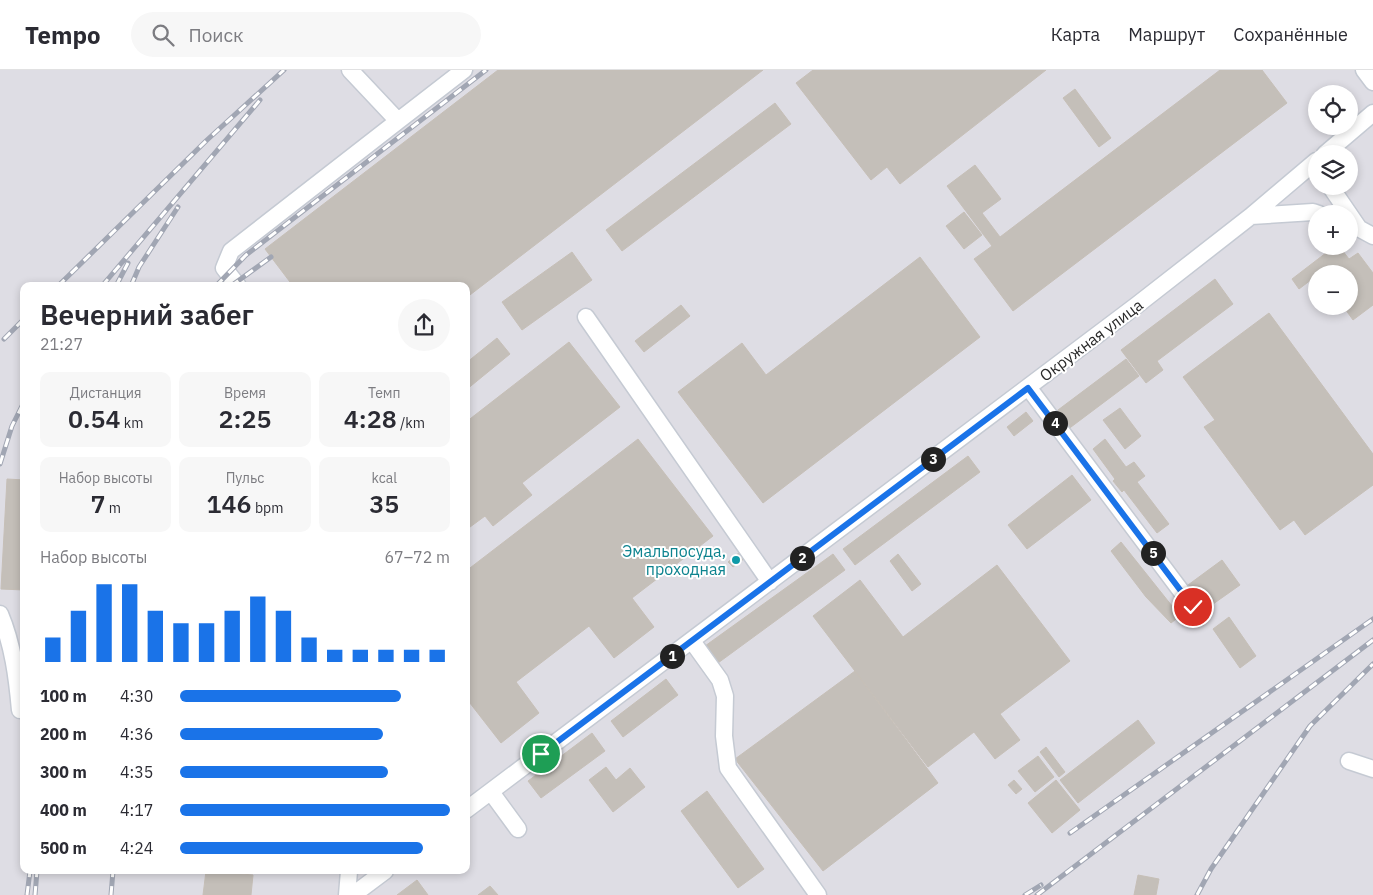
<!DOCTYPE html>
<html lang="ru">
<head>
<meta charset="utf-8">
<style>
  :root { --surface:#fff; --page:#f7f7f7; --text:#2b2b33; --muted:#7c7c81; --line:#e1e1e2; --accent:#1a73e8 }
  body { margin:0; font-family:"IBM Plex Sans",sans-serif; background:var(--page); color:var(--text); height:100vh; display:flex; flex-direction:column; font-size:19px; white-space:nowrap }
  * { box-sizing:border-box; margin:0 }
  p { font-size:16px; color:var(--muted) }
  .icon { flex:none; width:28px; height:28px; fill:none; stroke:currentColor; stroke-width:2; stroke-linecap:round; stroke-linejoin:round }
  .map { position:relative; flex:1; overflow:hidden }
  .side { position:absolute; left:20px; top:212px; width:450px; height:592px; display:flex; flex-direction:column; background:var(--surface); border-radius:10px; box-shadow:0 2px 8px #0003 }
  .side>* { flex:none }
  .buttons { position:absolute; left:1308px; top:15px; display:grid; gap:10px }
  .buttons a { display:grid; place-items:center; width:50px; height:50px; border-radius:50%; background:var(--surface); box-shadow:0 2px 8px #0003; font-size:25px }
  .pin { position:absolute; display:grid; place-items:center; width:42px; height:42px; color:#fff; margin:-21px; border:2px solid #fff; border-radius:50%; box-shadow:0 1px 5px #0007 }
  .km { position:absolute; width:25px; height:25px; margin:-12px; border-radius:50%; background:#222; color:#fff; font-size:14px; line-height:25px; text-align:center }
  .round { display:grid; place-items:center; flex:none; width:52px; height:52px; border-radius:26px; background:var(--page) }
  .headline { display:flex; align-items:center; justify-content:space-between; height:85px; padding:0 20px }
  h1 { font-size:28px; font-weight:600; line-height:38px }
  .stats { display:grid; grid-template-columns:repeat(3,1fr); gap:8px; height:85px; padding:5px 20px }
  .stats div { display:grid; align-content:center; border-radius:10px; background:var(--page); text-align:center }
  .stats b { font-size:25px; font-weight:600 }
  .stats small { font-size:14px; font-weight:400 }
  .stats p { font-size:14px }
  .chart { height:140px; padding:10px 20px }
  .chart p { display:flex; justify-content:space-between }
  .chart svg { width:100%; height:90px; margin-top:5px; stroke:var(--accent); stroke-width:6 }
  ul { padding:0 20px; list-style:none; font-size:16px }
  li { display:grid; grid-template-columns:80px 60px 1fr; align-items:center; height:38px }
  li i { height:12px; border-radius:6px; background:var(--accent) }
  header { display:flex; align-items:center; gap:30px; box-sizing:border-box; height:70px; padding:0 25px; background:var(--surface); border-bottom:1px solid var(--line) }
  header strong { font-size:24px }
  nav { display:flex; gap:28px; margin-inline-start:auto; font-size:18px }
  .search { width:350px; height:45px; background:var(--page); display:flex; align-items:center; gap:12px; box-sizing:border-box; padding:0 18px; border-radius:28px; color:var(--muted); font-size:19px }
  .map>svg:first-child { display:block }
  .industrial { fill:#dedde4; fill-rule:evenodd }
  .building { fill:#c4bfb9; stroke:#c6bfb7 }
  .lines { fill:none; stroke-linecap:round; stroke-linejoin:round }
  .minor-casing { stroke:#c5cad3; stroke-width:19 }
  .minor { stroke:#fff; stroke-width:16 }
  .rail-casing { stroke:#a1a6b3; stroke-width:5 }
  .rail { stroke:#fff; stroke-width:3; stroke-dasharray:9; stroke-linecap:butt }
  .route-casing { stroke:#fff; stroke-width:10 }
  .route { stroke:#1a73e8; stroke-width:6 }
  .culture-dot { fill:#0f9aa8; stroke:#fff; stroke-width:2 }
  .labels { text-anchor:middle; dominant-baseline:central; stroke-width:4; stroke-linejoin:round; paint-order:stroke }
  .street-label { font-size:16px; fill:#2a2a2a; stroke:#fff }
  .culture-label { font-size:16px; fill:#0d838f; stroke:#fff; text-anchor:end }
</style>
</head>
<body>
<header>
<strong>Tempo</strong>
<div class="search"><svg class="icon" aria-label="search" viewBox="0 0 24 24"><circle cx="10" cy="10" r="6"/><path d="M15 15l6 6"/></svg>Поиск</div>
<nav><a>Карта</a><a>Маршрут</a><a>Сохранённые</a></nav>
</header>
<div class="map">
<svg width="1373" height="825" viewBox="0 0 1373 825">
  <rect width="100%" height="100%" fill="#ebe3de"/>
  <path class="industrial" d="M0 0H1373V825H0ZM1316 24H1349V56H1316ZM1316 84H1349V116H1316ZM1316 144H1349V176H1316ZM1316 204H1349V236H1316ZM24 216H466V801H24Z"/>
  <path class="building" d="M498 0H763L466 228V216H293L265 179Z
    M813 0H1046L900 114 887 97 871 110 796 13Z
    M1220 0H1262L1287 33 1013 241 974 189 992 176 947 116 975 95 1001 129 982 143 1000 167Z
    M1075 19 1111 68 1099 77 1063 28Z
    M775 33 791 54 622 181 606 160Z
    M964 142 982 165 964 179 946 156Z
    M1335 176H1339L1349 189 1358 183 1373 203V235L1353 250 1343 236H1349V204H1316V206L1299 219 1292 209Z
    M572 182 592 210 522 260 502 232Z
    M920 187 980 267 763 433 678 322 742 273 766 305Z
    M1215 209 1233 234 1157 291 1163 300 1146 313 1121 280Z
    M681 235 690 246 644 282 635 271Z
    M1269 243 1373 384V415L1305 465 1294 450 1280 460 1204 357 1215 350 1183 307Z
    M497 268 510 284 466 320V293Z
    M569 272 620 337 522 413 532 425 493 456 485 446 466 460V352Z
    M1126 289 1139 306 1067 360 1054 343Z
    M1120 338 1141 366 1125 379 1103 350Z
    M1026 342 1033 351 1014 366 1007 357Z
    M638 369 713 466 632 528 654 557 614 588 589 556 516 612 539 643 501 673 466 628V501Z
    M1105 369 1126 397 1134 392 1145 406 1137 412 1169 454 1157 463 1124 420 1122 422 1113 411 1115 409 1093 379Z
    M968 386 980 402 855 495 843 479Z
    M1072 405 1091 430 1027 479 1008 455Z
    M7 409 24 410V520L1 519Z
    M1121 472 1180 546 1171 553 1146 527 1111 481Z
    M740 482 745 488 733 497 728 492Z
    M833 484 845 500 718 593 705 576Z
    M898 484 921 514 912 521 890 491Z
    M1222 490 1240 515 1206 539 1188 515Z
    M997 495 1070 591 1000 644 1020 670 995 689 974 662 928 697 813 546 860 510 903 567Z
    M1229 547 1256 586 1240 598 1213 559Z
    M855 601 938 713 823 801 735 689Z
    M666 609 678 625 623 667 611 651Z
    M1138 650 1155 673 1078 733 1060 710Z
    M592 663 605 681 541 728 528 711Z
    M1046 677 1065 702 1059 707 1040 682Z
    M1038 686 1054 707 1035 722 1018 701Z
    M606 697 616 710 630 698 645 717 613 742 589 710Z
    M1014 710 1022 719 1016 724 1008 715Z
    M1056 710 1080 740 1052 763 1028 733Z
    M707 721 764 799 738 818 681 741Z
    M206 801 253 805 251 825H203Z
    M1138 805 1159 809 1156 825H1134Z
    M417 810 428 825H397Z
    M490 816 498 825H478Z"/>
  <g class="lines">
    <defs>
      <path id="minor" d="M350 0 398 51 464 0
        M1364 0 1373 12
        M1325 84 1373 43
        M1330 116 1358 157
        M1251 146 1316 91
        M1349 153 1373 166
        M238 216 224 198 231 181 398 51
        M586 247 770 512
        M1028 317 1193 537
        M0 544C13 575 17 607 20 640
        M692 571 720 610 725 626 724 666 728 698 818 825
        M1349 691 1373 699
        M491 722 518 759
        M466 740 1137 235 1251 146 1313 142 1319 144
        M347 825 349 801
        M353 825 385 801"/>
    </defs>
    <use href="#minor" class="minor-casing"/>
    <use href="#minor" class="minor"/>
    <defs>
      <path id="rail" d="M58 216 207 70 284 0
        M102 216 260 30
        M116 216 128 193
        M131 216 139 197 178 137
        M216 216 246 185 486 0
        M231 216 271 187
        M4 269 24 249
        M0 394 12 356 24 332
        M1070 763 1373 549
        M27 825 30 801
        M35 825 37 801
        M111 825 113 801
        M1025 825 1041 815
        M1037 825 1373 570
        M1197 825 1211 799 1310 656 1373 594"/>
    </defs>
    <use href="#rail" class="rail-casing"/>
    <use href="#rail" class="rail"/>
  </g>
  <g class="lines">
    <defs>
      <path id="route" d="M541 684 1028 318 1193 537"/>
    </defs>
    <use href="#route" class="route-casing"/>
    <use href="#route" class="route"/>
  </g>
  <circle class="culture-dot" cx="736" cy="490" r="5"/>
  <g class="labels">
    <g class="street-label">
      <text transform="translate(1091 270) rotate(-37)">Окружная улица</text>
    </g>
    <g class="culture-label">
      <text x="726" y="481">Эмальпосуда,<tspan x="726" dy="18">проходная</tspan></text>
    </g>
  </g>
</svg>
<div class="buttons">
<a><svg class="icon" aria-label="locate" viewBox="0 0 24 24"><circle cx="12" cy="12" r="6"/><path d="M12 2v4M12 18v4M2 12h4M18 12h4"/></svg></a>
<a><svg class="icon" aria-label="layers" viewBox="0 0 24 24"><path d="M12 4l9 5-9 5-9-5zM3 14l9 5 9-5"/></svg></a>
<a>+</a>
<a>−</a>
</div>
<div class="pin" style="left:541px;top:684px;background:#1e9e55"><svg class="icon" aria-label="arrive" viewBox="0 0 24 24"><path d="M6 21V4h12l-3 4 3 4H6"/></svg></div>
<div class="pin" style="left:1193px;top:537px;background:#d93025"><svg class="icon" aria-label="check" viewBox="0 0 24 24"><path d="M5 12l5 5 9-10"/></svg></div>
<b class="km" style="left:672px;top:586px">1</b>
<b class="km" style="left:802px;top:488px">2</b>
<b class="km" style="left:933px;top:389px">3</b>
<b class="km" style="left:1055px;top:353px">4</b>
<b class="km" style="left:1153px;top:483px">5</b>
<section class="side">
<div class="headline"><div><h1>Вечерний забег</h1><p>21:27</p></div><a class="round"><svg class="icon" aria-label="share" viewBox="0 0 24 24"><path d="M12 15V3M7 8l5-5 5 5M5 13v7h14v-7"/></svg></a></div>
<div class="stats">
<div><p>Дистанция</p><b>0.54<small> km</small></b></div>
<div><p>Время</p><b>2:25</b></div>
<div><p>Темп</p><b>4:28<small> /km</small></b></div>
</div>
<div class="stats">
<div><p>Набор высоты</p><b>7<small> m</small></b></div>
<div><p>Пульс</p><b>146<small> bpm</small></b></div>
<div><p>kcal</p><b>35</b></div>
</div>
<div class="chart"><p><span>Набор высоты</span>67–72 m</p>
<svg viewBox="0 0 160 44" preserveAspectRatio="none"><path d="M5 44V32M15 44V19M25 44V6M35 44V6M45 44V19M55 44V25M65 44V25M75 44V19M85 44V12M95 44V19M105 44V32M115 44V38M125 44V38M135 44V38M145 44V38M155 44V38"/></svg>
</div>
<ul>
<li><b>100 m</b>4:30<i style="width:82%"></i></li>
<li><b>200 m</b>4:36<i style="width:75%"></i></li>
<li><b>300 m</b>4:35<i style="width:77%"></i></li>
<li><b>400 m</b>4:17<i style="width:100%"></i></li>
<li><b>500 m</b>4:24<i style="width:90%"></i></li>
</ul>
</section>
</div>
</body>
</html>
